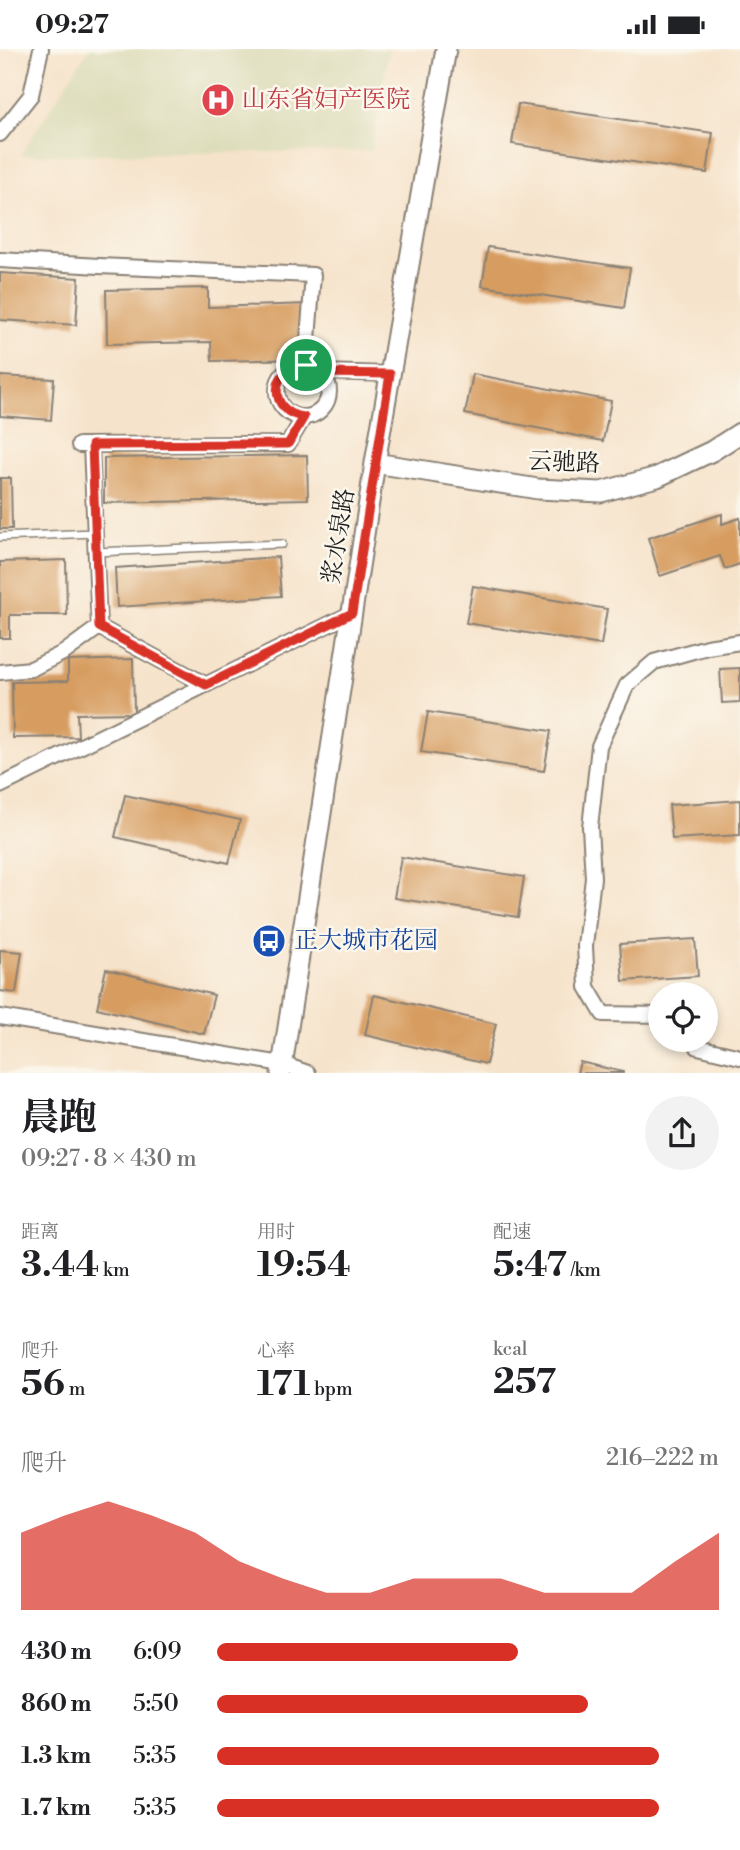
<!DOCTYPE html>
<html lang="zh">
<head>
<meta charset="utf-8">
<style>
  :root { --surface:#fff; --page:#f2f2f2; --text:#202124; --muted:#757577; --accent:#d93025 }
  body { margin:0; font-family:"Libre Bodoni","Noto Serif SC",serif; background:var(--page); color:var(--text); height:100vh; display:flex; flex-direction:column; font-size:26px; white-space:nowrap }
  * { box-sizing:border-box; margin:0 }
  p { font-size:23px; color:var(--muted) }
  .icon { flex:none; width:38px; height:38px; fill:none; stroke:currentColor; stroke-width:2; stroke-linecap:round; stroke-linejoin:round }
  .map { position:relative; height:1024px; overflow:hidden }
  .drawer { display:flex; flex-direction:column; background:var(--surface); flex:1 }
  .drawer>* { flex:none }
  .controls { position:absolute; left:648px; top:933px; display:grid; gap:14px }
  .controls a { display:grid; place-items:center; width:70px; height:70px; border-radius:50%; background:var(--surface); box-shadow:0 4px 10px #0003; font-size:35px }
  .pin { position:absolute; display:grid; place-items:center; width:60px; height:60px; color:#fff; margin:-30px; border:4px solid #fff; border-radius:50%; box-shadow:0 2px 7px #0007 }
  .round { display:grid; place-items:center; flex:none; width:74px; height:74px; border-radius:37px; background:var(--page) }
  .overview { display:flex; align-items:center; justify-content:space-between; height:119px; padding:0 21px }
  h1 { font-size:38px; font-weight:700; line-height:52px }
  .stats { display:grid; grid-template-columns:repeat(3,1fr); gap:10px; height:119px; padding:7px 21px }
  .stats div { display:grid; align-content:center }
  .stats b { font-size:35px; font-weight:700 }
  .stats small { font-size:19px; font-weight:400 }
  .stats p { font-size:19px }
  .chart { height:196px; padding:14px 21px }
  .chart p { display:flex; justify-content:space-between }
  .chart svg { width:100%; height:126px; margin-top:7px; fill:var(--accent); opacity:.7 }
  ul { padding:0 21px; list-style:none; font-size:23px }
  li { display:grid; grid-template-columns:112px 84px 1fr; align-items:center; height:52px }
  li i { height:18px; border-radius:9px; background:var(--accent) }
  .status { display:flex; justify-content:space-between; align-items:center; height:49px; padding:0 35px; background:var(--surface); direction:ltr }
  .status svg { height:19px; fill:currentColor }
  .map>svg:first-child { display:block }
  .built { fill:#deddbb }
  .building { fill:#d79d61 }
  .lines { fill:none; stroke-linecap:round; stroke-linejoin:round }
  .lane-casing { stroke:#898074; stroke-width:10 }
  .street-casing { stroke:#898074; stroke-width:18 }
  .secondary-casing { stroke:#898074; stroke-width:23 }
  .lane { stroke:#fff; stroke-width:7 }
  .street { stroke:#fff; stroke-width:14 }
  .secondary { stroke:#fff; stroke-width:19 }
  .route-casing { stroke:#fff; stroke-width:14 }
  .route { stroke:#d93025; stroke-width:9 }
  .labels { text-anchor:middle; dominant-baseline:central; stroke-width:5; stroke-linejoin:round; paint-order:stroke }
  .health-label { font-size:24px; fill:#be3a42; stroke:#fbf7ec; text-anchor:start }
  .street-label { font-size:24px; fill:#1c1c1c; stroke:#fbf7ec }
  .transit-label { font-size:24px; fill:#164399; stroke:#fbf7ec; text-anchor:start }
</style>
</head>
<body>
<div class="status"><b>09:27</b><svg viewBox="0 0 49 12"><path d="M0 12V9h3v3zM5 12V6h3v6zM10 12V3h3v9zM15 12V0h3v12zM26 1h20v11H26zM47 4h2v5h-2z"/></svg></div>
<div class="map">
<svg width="740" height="1024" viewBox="0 0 740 1024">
  <rect width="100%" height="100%" fill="#fbf7ec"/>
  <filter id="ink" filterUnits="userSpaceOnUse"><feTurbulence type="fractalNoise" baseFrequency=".0143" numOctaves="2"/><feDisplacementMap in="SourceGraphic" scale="14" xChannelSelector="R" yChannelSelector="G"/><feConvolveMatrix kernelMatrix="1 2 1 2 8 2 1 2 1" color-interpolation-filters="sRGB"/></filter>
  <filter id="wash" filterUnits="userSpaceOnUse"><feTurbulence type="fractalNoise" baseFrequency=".00686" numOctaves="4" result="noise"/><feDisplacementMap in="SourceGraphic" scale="28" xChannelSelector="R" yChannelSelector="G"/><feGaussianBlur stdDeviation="1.57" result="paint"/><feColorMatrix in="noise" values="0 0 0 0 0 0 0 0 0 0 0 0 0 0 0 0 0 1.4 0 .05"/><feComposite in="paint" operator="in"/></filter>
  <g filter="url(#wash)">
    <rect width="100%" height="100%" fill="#f6e3cb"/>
    <path class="built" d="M89 0H389L371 102 20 106Z"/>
    <g id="blocks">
      <path class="building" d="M518 55 713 84 707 124 512 95Z
        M488 198 630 219 624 259 482 237Z
        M0 224 79 229 76 276 0 271Z
        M208 239V258L310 255 311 310 212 312 211 293 107 295 106 241Z
        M473 325 611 352 603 392 465 365Z
        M0 327 54 330 51 371 0 367Z
        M307 406 308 450 104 454V409Z
        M0 429H11L12 480H0Z
        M722 465V475L740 469V515L725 520 720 507 660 527 648 489Z
        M278 508 281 547 117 558 115 519Z
        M66 511 67 566H10V589H0V513Z
        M473 537 607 560 601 596 466 574Z
        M133 610 134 664 77 665 78 688 13 689 12 633 68 632V612Z
        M740 619V653L722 654 720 620Z
        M428 663 551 682 544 722 421 703Z
        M125 746 240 771 229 814 115 788Z
        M740 751V786L672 790 669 756Z
        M401 808 524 828 518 868 394 849Z
        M695 890 698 927 623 932 620 895Z
        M0 901 22 903 16 944 0 942Z
        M106 920 214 946 204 985 97 959Z
        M374 946 496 975 486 1015 365 986Z
        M580 1013 623 1023V1024H577Z"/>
    </g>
  </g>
  <g filter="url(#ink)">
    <use href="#blocks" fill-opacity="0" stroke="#898074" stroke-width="2"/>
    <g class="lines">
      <defs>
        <path id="lane" d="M0 488 94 484
          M96 503 282 495"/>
        <path id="street" d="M0 85 31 46 41 0
          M0 211 99 217 313 226 306 316 322 323 390 325
          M277 342a26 26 0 1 1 52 0a26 26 0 1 1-52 0Z
          M85 396H79L288 395 304 368
          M91 396 99 578 206 636
          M0 623 31 620 65 603 99 578
          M0 737 352 564
          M660 966 603 965 587 938 585 897 593 829 590 778 599 697 627 636 654 613 707 598 740 593
          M0 968 282 1015 308 1024
          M696 990 698 998 740 1008"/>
        <path id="secondary" d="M375 414 538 440 601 443 657 428 712 402 740 384
          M281 1024 375 414 446 0"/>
      </defs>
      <use href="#lane" class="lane-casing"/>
      <use href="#street" class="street-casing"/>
      <use href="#secondary" class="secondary-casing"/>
      <use href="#lane" class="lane"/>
      <use href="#street" class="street"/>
      <use href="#secondary" class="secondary"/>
    </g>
  </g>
  <g class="lines" filter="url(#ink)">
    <defs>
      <path id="route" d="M306 316 315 319 322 324 390 325 352 564 206 636 99 578 92 396 288 395 304 368C267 364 269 317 306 316Z"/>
    </defs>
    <use href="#route" class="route-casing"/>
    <use href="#route" class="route"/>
  </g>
  <defs>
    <symbol id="hospital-disc" viewBox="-11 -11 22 22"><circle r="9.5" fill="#e0444e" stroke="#fbf7ec"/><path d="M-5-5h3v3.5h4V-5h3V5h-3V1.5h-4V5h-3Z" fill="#fff"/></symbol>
    <symbol id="bus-disc" viewBox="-11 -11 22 22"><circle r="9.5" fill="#1a4fb4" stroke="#fbf7ec"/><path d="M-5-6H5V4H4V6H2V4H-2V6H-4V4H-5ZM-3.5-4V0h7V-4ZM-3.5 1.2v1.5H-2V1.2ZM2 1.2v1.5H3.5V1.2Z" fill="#fff"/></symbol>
  </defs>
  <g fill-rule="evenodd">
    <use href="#hospital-disc" x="199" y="32" width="38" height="38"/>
    <use href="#bus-disc" x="250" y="873" width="38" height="38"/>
  </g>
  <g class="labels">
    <g class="health-label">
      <text x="242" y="51">山东省妇产医院</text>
    </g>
    <g class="street-label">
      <text transform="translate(564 414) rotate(2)">云驰路</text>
      <text transform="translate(339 487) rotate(-81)">浆水泉路</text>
    </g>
    <g class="transit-label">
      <text x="294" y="892">正大城市花园</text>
    </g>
  </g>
</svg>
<div class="controls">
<a><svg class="icon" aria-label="locate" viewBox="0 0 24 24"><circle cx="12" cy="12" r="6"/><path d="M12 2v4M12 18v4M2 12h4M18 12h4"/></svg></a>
</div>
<div class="pin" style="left:306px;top:316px;background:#1e9e55"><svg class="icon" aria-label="arrive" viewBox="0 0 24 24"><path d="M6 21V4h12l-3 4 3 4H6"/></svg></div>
</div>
<section class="drawer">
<div class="overview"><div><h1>晨跑</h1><p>09:27 · 8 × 430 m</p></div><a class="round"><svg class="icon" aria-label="share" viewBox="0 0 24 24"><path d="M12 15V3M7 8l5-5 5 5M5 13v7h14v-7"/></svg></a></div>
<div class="stats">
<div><p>距离</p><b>3.44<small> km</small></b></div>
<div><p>用时</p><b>19:54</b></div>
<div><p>配速</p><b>5:47<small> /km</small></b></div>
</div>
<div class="stats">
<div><p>爬升</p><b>56<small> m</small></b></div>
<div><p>心率</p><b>171<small> bpm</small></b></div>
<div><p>kcal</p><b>257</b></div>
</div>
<div class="chart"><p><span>爬升</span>216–222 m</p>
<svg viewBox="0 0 160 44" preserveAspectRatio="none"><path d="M0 44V17L10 11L20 6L30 11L40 17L50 27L60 33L70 38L80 38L90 33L100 33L110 33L120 38L130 38L140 38L150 27L160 17V44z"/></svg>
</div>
<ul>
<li><b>430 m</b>6:09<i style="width:60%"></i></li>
<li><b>860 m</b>5:50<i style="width:74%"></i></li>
<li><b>1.3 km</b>5:35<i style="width:88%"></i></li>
<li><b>1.7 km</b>5:35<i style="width:88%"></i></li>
</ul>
</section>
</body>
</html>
